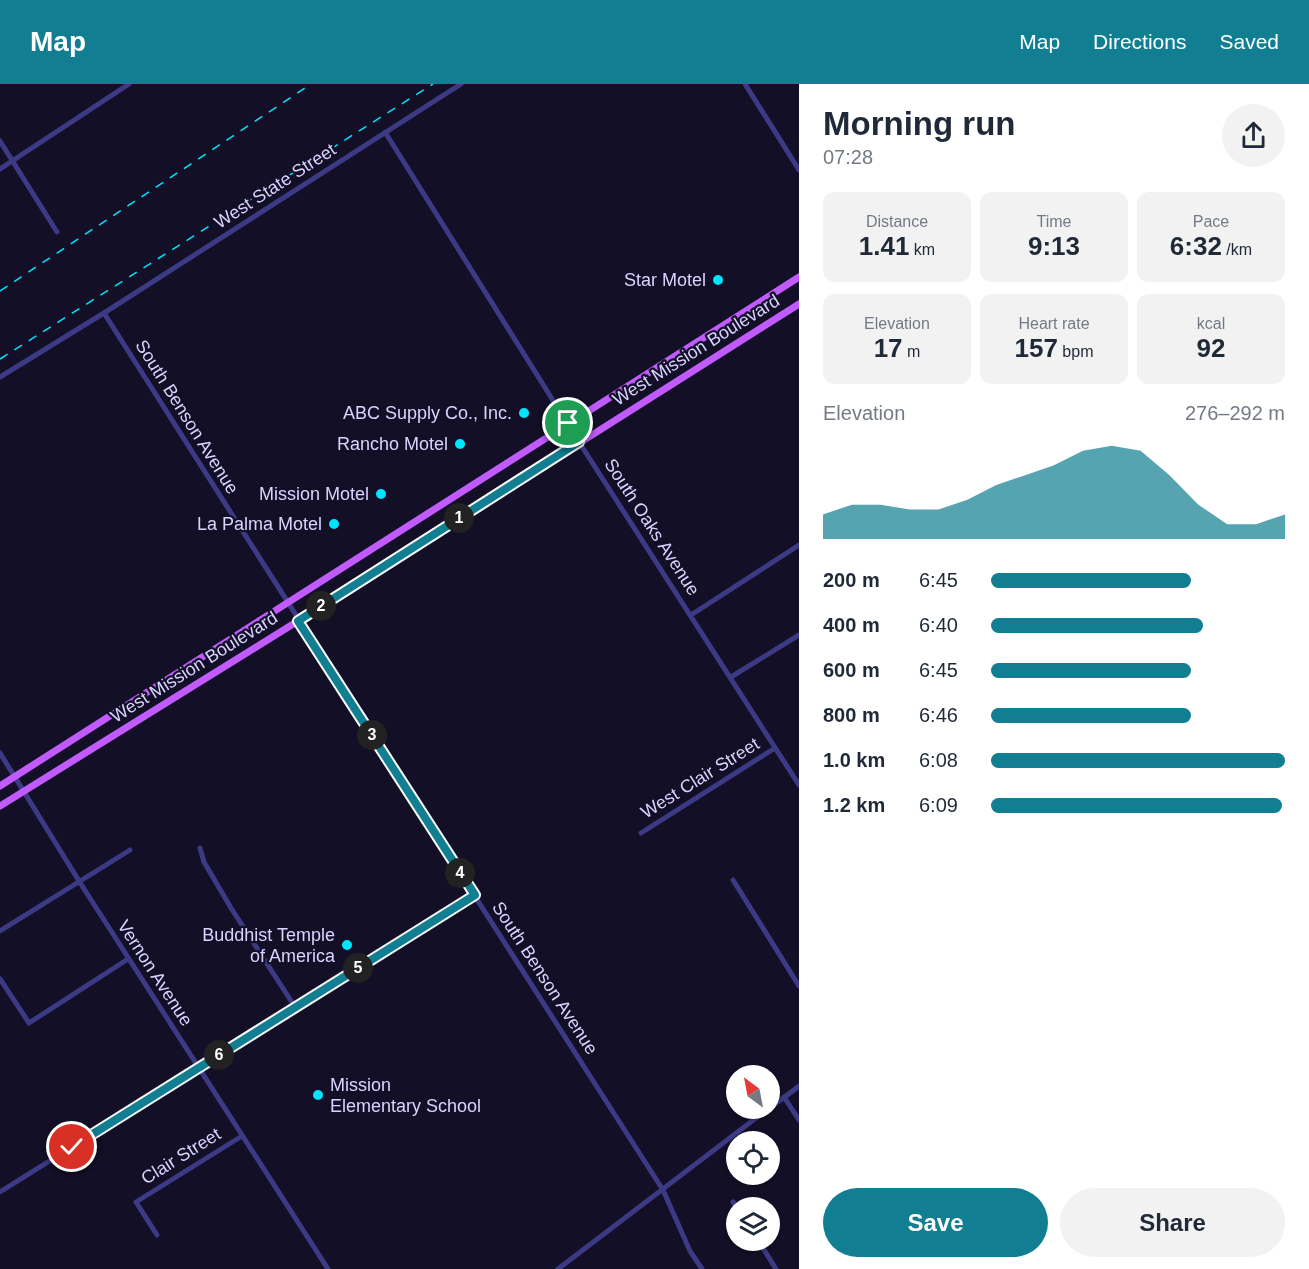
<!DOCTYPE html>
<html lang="en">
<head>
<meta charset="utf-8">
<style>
  :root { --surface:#fff; --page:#f2f2f3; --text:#1f2937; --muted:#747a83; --accent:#117e91 }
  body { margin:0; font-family:Arial,sans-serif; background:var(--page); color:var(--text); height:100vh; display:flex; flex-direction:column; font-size:22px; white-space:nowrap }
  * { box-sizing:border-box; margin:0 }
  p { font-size:20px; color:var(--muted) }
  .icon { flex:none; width:33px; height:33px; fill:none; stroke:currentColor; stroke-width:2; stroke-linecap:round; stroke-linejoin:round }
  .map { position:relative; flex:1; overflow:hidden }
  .drawer { display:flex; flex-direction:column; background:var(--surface); width:510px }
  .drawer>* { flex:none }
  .needle { width:39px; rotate:328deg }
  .fabs { position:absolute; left:726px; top:981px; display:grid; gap:12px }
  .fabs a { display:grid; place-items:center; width:54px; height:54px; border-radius:50%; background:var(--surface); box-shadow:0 2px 4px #0004; font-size:30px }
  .pin { position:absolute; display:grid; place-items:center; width:51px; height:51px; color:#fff; margin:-26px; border:3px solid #fff; border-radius:50%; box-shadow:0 2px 6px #0007 }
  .km { position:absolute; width:30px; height:30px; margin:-15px; border-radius:50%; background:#222; color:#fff; font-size:16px; line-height:30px; text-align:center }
  .round { display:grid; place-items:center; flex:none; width:63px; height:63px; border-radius:32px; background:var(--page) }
  .head { display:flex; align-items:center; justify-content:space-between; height:102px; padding:0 24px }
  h1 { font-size:33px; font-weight:800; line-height:45px }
  .stats { display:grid; grid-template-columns:repeat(3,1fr); gap:9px; height:102px; padding:6px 24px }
  .stats div { display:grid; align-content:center; border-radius:12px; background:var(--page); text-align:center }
  .stats b { font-size:26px; font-weight:800 }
  .stats small { font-size:16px; font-weight:400 }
  .stats p { font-size:16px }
  .chart { height:168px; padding:12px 24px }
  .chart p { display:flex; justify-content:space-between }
  .chart svg { width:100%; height:108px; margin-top:6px; fill:var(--accent); opacity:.7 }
  .button { display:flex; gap:12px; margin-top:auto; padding:12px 24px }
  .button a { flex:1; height:69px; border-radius:36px; background:var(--accent); color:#fff; font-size:24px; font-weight:800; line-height:69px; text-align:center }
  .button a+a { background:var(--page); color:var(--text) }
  ul { padding:0 24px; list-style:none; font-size:20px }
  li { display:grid; grid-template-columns:96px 72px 1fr; align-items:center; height:45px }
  li i { height:15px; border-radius:8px; background:var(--accent) }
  header { display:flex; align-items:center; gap:36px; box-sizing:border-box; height:84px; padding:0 30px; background:var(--accent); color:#fff }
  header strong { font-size:28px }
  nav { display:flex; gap:33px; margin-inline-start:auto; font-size:21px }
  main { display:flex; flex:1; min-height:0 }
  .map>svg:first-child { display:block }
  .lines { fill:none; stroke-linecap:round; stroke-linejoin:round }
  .minor { stroke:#3d3a85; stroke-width:5 }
  .major { stroke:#c25bff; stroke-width:7 }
  .rail { stroke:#00e5ff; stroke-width:1.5; stroke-dasharray:9 8; stroke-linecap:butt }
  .route-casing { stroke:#fff; stroke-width:12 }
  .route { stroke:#117e91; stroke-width:8 }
  .poi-dot { fill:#00e5ff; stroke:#130f26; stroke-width:2 }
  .labels { text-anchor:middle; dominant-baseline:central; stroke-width:4.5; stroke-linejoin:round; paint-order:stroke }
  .street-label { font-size:18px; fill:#d9d4ff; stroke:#130f26 }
  .poi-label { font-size:18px; fill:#d9d4ff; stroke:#130f26; text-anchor:end }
</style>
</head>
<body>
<header>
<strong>Map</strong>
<nav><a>Map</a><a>Directions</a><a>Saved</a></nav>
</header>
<main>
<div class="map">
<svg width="799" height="1185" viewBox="0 0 799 1185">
  <rect width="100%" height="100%" fill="#130f26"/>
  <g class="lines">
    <path class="minor" d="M745 0 799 86
      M385 48 579 358 799 701
      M0 57 57 148
      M0 85 129 0
      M104 229C289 523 476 814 663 1106L690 1167 702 1185
      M0 293 104 229 461 0
      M691 531 799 461
      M731 593 799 551
      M0 669 79 797 328 1185
      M641 749 775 664
      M200 764 204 778 231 824 295 923
      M733 796 799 902
      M0 847 130 766
      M0 895 29 939 128 875
      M784 1013 799 1036
      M770 1024 799 1002
      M0 1108 475 811
      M733 1118 737 1124
      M157 1151 136 1118 242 1052
      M758 1156 776 1185
      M558 1185 769 1024"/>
    <path class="major" d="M0 702 799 193
      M0 722 298 537 799 220"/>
    <path class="rail" d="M0 207 311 0
      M0 275 433 0"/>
  </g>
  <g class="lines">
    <defs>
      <path id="route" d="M72 1063 475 811 298 537 579 358 568 339"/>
    </defs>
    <use href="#route" class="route-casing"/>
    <use href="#route" class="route"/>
  </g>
  <g class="poi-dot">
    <circle cx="718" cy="196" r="6"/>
    <circle cx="524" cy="329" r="6"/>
    <circle cx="460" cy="360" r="6"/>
    <circle cx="381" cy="410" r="6"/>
    <circle cx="334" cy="440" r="6"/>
    <circle cx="347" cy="861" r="6"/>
    <circle cx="318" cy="1011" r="6"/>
  </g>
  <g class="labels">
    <g class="street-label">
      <text transform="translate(275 102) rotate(-33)">West State Street</text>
      <text transform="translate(696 266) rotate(-32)">West Mission Boulevard</text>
      <text transform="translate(187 333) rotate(58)">South Benson Avenue</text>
      <text transform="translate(652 443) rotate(57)">South Oaks Avenue</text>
      <text transform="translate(194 583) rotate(-32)">West Mission Boulevard</text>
      <text transform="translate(700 694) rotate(-32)">West Clair Street</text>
      <text transform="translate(155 889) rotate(57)">Vernon Avenue</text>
      <text transform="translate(545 894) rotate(57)">South Benson Avenue</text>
      <text transform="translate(181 1072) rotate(-32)">Clair Street</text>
    </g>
    <g class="poi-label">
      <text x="706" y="196">Star Motel</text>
      <text x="512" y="329">ABC Supply Co., Inc.</text>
      <text x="448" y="360">Rancho Motel</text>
      <text x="369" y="410">Mission Motel</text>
      <text x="322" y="440">La Palma Motel</text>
      <text x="335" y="851">Buddhist Temple<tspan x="335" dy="21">of America</tspan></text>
      <text x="330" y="1001" text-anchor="start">Mission<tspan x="330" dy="21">Elementary School</tspan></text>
    </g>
  </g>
</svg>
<div class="fabs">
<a><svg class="needle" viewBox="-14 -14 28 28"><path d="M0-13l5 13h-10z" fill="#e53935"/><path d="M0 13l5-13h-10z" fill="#747a83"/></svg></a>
<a><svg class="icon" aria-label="locate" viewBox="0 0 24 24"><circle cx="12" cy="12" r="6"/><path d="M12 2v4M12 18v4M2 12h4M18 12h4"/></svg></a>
<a><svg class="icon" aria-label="layers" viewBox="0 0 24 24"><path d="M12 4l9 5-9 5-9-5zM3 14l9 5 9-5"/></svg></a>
</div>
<div class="pin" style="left:568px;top:339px;background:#1e9e55"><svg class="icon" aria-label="arrive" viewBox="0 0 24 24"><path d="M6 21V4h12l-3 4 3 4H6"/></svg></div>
<div class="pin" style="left:72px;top:1063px;background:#d93025"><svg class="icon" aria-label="check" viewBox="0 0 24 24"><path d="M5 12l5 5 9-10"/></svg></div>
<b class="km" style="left:459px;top:434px">1</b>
<b class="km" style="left:321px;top:522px">2</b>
<b class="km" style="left:372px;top:651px">3</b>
<b class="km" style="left:460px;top:789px">4</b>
<b class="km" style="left:358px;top:884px">5</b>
<b class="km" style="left:219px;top:971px">6</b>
</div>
<section class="drawer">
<div class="head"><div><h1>Morning run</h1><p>07:28</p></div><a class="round"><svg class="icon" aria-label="share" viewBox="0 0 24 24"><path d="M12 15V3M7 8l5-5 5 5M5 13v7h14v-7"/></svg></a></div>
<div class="stats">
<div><p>Distance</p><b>1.41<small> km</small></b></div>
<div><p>Time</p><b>9:13</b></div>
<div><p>Pace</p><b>6:32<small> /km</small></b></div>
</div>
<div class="stats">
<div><p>Elevation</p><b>17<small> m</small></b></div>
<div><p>Heart rate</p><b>157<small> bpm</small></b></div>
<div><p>kcal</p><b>92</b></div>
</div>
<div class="chart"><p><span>Elevation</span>276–292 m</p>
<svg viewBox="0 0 160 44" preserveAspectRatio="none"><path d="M0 44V34L10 30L20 30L30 32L40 32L50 28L60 22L70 18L80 14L90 8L100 6L110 8L120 18L130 30L140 38L150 38L160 34V44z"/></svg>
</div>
<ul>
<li><b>200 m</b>6:45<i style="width:68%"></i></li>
<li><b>400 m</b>6:40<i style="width:72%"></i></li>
<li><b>600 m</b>6:45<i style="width:68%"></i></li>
<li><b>800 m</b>6:46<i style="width:68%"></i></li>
<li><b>1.0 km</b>6:08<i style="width:100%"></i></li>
<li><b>1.2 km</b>6:09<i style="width:99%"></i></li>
</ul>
<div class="button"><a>Save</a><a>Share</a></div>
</section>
</main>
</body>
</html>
